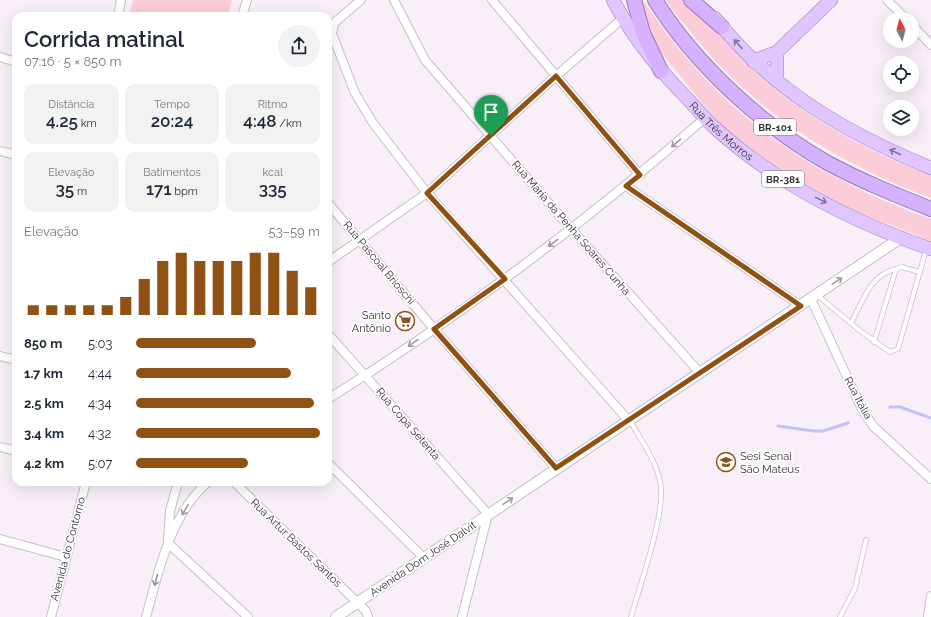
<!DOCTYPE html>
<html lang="pt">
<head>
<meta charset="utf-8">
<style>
  :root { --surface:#fff; --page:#f2f2f3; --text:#1f2937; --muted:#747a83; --accent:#8f5214 }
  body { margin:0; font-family:Raleway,sans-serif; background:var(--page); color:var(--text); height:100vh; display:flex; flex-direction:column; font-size:15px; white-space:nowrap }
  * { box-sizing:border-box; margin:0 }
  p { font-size:13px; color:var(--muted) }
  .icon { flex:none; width:22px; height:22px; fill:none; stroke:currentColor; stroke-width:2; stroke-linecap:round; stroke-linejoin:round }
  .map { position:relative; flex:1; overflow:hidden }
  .details { position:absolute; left:12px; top:12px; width:320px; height:474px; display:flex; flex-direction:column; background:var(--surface); border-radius:12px; box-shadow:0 4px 16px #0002 }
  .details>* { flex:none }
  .needle { width:26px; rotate:353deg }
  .fabs { position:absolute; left:883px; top:12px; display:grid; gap:8px }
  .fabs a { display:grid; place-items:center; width:36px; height:36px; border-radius:50%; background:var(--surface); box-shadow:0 4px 16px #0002; font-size:20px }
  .pin { position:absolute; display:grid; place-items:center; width:34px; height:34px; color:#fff; margin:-41px -17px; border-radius:50% 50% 50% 0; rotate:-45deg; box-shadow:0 0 4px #0007 }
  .pin .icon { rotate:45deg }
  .round { display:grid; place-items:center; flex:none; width:42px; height:42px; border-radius:21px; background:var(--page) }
  .headline { display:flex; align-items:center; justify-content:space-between; height:68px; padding:0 12px }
  h1 { font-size:22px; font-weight:600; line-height:30px }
  .stats { display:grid; grid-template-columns:repeat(3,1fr); gap:6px; height:68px; padding:4px 12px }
  .stats div { display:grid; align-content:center; border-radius:10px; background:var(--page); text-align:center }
  .stats b { font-size:17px; font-weight:600 }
  .stats small { font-size:11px; font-weight:400 }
  .stats p { font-size:11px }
  .chart { height:112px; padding:8px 12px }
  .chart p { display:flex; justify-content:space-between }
  .chart svg { width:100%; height:72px; margin-top:4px; stroke:var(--accent); stroke-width:6 }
  ul { padding:0 12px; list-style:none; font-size:13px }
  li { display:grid; grid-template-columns:64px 48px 1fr; align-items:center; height:30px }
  li i { height:10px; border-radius:5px; background:var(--accent) }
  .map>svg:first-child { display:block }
  .green { fill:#facdd8 }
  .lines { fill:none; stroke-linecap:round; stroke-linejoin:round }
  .stream { stroke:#c3c2f7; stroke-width:3 }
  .service-casing { stroke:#c8bfc8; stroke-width:5.5 }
  .minor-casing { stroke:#c8bfc8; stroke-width:10 }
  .tertiary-casing { stroke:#c8bfc8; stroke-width:12 }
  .primary-casing { stroke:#987ab9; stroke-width:14 }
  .trunk-casing { stroke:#987ab9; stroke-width:16 }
  .service { stroke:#fff; stroke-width:4 }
  .minor { stroke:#fff; stroke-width:8 }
  .tertiary { stroke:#fff; stroke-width:10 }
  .primary { stroke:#e0c5fe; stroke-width:13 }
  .trunk { stroke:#d6b2fe; stroke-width:14 }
  .oneway { stroke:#847691 }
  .oneway2 { stroke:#9c9a9c }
  .route-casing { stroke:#fff; stroke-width:8 }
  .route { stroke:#8f5214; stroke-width:5 }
  .labels { text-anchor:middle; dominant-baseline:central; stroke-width:3.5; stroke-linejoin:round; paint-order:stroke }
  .shield { fill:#fff; stroke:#747274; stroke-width:1 }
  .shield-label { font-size:10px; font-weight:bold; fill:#383538 }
  .street-label { font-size:11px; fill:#383538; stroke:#fff }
  .poi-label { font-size:11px; fill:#383538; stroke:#fff; text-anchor:end }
</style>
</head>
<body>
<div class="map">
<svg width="931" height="617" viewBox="0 0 931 617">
  <rect width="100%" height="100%" fill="#f8eff9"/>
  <path class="green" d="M133 0H232L228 16H129Z
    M638 0H643C717 111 806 174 931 219V241L867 216 827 198 771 163 727 130 713 116 650 39Z
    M666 0H683C693 10 705 18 715 28 731 45 746 63 763 79 812 121 870 153 931 175V198C839 164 756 113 694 36 685 24 674 13 666 0Z"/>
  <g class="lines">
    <path class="stream" d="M890 407H900L931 418
      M778 426 814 431H823L848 423"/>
    <defs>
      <path id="service" d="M817 295 859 330 890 352 898 349 926 250
        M851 323C862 303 870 274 896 269
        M874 342 896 269 902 267 919 272
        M630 421C641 440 655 459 660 481 667 510 640 585 631 617
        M840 617 855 588 866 540"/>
      <path id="minor" d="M361 0 334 23 332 34 355 93 373 123 427 193 629 421
        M394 0 425 60 572 230 700 373
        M492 0 640 175
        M887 0 906 19
        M118 16 121 0
        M242 16 247 0
        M912 25 931 45
        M0 57 16 62
        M0 151 16 155
        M626 186 801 306
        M328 203 434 329 556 468
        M328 262 427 193 556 76 623 18
        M811 299 862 409 873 426 931 479
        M328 334 488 514 462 617
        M0 356 16 360
        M328 399C461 316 587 221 705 118
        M0 447 16 451
        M328 463 424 558
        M234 482 366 611 368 617
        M0 539 66 557
        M168 541 170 511 178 482
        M168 543 248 617
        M51 617 86 482
        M146 617C159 570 170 515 208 482
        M928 617 931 596"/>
      <path id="tertiary" d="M336 617 902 237"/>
      <g id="primary">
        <path id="s1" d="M613 0C631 34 655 65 681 92 693 104 703 117 715 128 776 183 853 222 931 249"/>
        <path d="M715 18C773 91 846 133 931 168"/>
        <path d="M753 61 777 52 831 0"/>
        <path d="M777 81V52"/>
      </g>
      <path id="trunk" d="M634 0 643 33 661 71
        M655 0C695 64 762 126 828 163 861 181 896 195 931 209
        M691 0 722 27"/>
    </defs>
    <use href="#service" class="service-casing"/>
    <use href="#minor" class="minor-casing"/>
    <use href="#tertiary" class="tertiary-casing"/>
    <use href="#primary" class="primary-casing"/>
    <use href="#trunk" class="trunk-casing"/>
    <use href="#service" class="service"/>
    <use href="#minor" class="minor"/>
    <use href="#tertiary" class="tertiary"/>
    <use href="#primary" class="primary"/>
    <use href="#trunk" class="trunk"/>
  </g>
  <defs><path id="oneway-shaft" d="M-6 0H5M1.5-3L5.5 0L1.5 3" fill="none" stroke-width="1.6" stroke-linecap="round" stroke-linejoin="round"/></defs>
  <g class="oneway">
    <use href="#oneway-shaft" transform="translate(738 44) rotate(-132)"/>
    <use href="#oneway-shaft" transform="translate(895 152) rotate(-155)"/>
    <use href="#oneway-shaft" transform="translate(821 200) rotate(26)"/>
  </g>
  <g class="oneway2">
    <use href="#oneway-shaft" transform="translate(676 143) rotate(139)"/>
    <use href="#oneway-shaft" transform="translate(553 243) rotate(144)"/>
    <use href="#oneway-shaft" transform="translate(837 281) rotate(-34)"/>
    <use href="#oneway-shaft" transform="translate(413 343) rotate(145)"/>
    <use href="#oneway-shaft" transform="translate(508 501) rotate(-34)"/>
    <use href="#oneway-shaft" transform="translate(185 510) rotate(120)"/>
    <use href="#oneway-shaft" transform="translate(156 580) rotate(105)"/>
  </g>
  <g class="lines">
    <defs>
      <path id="route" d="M556 76 640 175 626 186 801 306 556 468 434 329 505 279 427 193Z"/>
    </defs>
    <use href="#route" class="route-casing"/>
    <use href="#route" class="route"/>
  </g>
  <defs>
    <symbol id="supermarket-ring" viewBox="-11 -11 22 22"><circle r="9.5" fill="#fff" stroke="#8f5214" stroke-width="1.5"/><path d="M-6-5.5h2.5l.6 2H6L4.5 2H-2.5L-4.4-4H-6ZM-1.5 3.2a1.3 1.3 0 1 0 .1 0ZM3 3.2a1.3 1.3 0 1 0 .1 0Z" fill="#8f5214"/></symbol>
    <symbol id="university-ring" viewBox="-11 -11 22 22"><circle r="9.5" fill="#fff" stroke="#8f5214" stroke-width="1.5"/><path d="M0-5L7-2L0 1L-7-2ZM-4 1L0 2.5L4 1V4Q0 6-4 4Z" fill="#8f5214"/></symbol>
  </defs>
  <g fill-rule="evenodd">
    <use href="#supermarket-ring" x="394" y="310" width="22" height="22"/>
    <use href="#university-ring" x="715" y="451" width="22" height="22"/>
  </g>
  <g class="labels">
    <g class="shield">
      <rect x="754" y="119" width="42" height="16" rx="3"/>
      <rect x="762" y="171" width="42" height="16" rx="3"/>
    </g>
    <g class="shield-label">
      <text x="775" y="127">BR-101</text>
      <text x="783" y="179">BR-381</text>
    </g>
    <g class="street-label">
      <text stroke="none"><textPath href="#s1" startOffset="171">Rua Três Morros</textPath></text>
      <text transform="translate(571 228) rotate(49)">Rua Maria da Penha Soares Cunha</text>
      <text transform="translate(379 263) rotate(50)">Rua Pascoal Brioschi</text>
      <text transform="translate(858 398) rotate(62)">Rua Itália</text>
      <text transform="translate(408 424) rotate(49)">Rua Copa Setenta</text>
      <text transform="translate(296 543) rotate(44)">Rua Artur Bastos Santos</text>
      <text transform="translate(68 549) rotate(-75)">Avenida do Contorno</text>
      <text transform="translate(423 559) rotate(-34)">Avenida Dom José Dalvit</text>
    </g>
    <g class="poi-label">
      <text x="391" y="315">Santo<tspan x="391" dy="13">Antônio</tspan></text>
      <text x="740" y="456" text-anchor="start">Sesi Senai<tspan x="740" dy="13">São Mateus</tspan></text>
    </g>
  </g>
</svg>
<div class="fabs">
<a><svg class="needle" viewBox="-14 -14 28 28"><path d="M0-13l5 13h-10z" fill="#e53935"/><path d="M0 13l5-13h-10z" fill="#747a83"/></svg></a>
<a><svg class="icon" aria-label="locate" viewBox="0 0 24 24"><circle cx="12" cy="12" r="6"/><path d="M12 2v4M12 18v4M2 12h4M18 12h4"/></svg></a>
<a><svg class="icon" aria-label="layers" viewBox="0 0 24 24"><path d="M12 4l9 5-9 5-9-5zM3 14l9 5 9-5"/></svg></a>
</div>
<div class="pin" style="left:491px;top:136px;background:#1e9e55"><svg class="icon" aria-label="arrive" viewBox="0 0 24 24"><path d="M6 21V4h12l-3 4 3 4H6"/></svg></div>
<section class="details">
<div class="headline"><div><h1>Corrida matinal</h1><p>07:16 · 5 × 850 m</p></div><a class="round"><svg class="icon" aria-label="share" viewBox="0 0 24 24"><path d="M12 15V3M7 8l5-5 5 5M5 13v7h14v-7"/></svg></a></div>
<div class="stats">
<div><p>Distância</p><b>4.25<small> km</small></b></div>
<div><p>Tempo</p><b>20:24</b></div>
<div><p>Ritmo</p><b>4:48<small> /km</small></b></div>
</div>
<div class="stats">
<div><p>Elevação</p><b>35<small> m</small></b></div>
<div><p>Batimentos</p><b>171<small> bpm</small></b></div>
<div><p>kcal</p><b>335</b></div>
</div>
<div class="chart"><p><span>Elevação</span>53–59 m</p>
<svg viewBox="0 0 160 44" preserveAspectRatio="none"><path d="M5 44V38M15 44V38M25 44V38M35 44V38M45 44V38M55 44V33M65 44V22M75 44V11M85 44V6M95 44V11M105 44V11M115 44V11M125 44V6M135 44V6M145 44V17M155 44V27"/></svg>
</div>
<ul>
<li><b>850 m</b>5:03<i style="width:65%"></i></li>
<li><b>1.7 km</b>4:44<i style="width:84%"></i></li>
<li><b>2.5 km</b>4:34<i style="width:97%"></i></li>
<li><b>3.4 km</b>4:32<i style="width:100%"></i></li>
<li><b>4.2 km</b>5:07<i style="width:61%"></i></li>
</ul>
</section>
</div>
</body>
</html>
